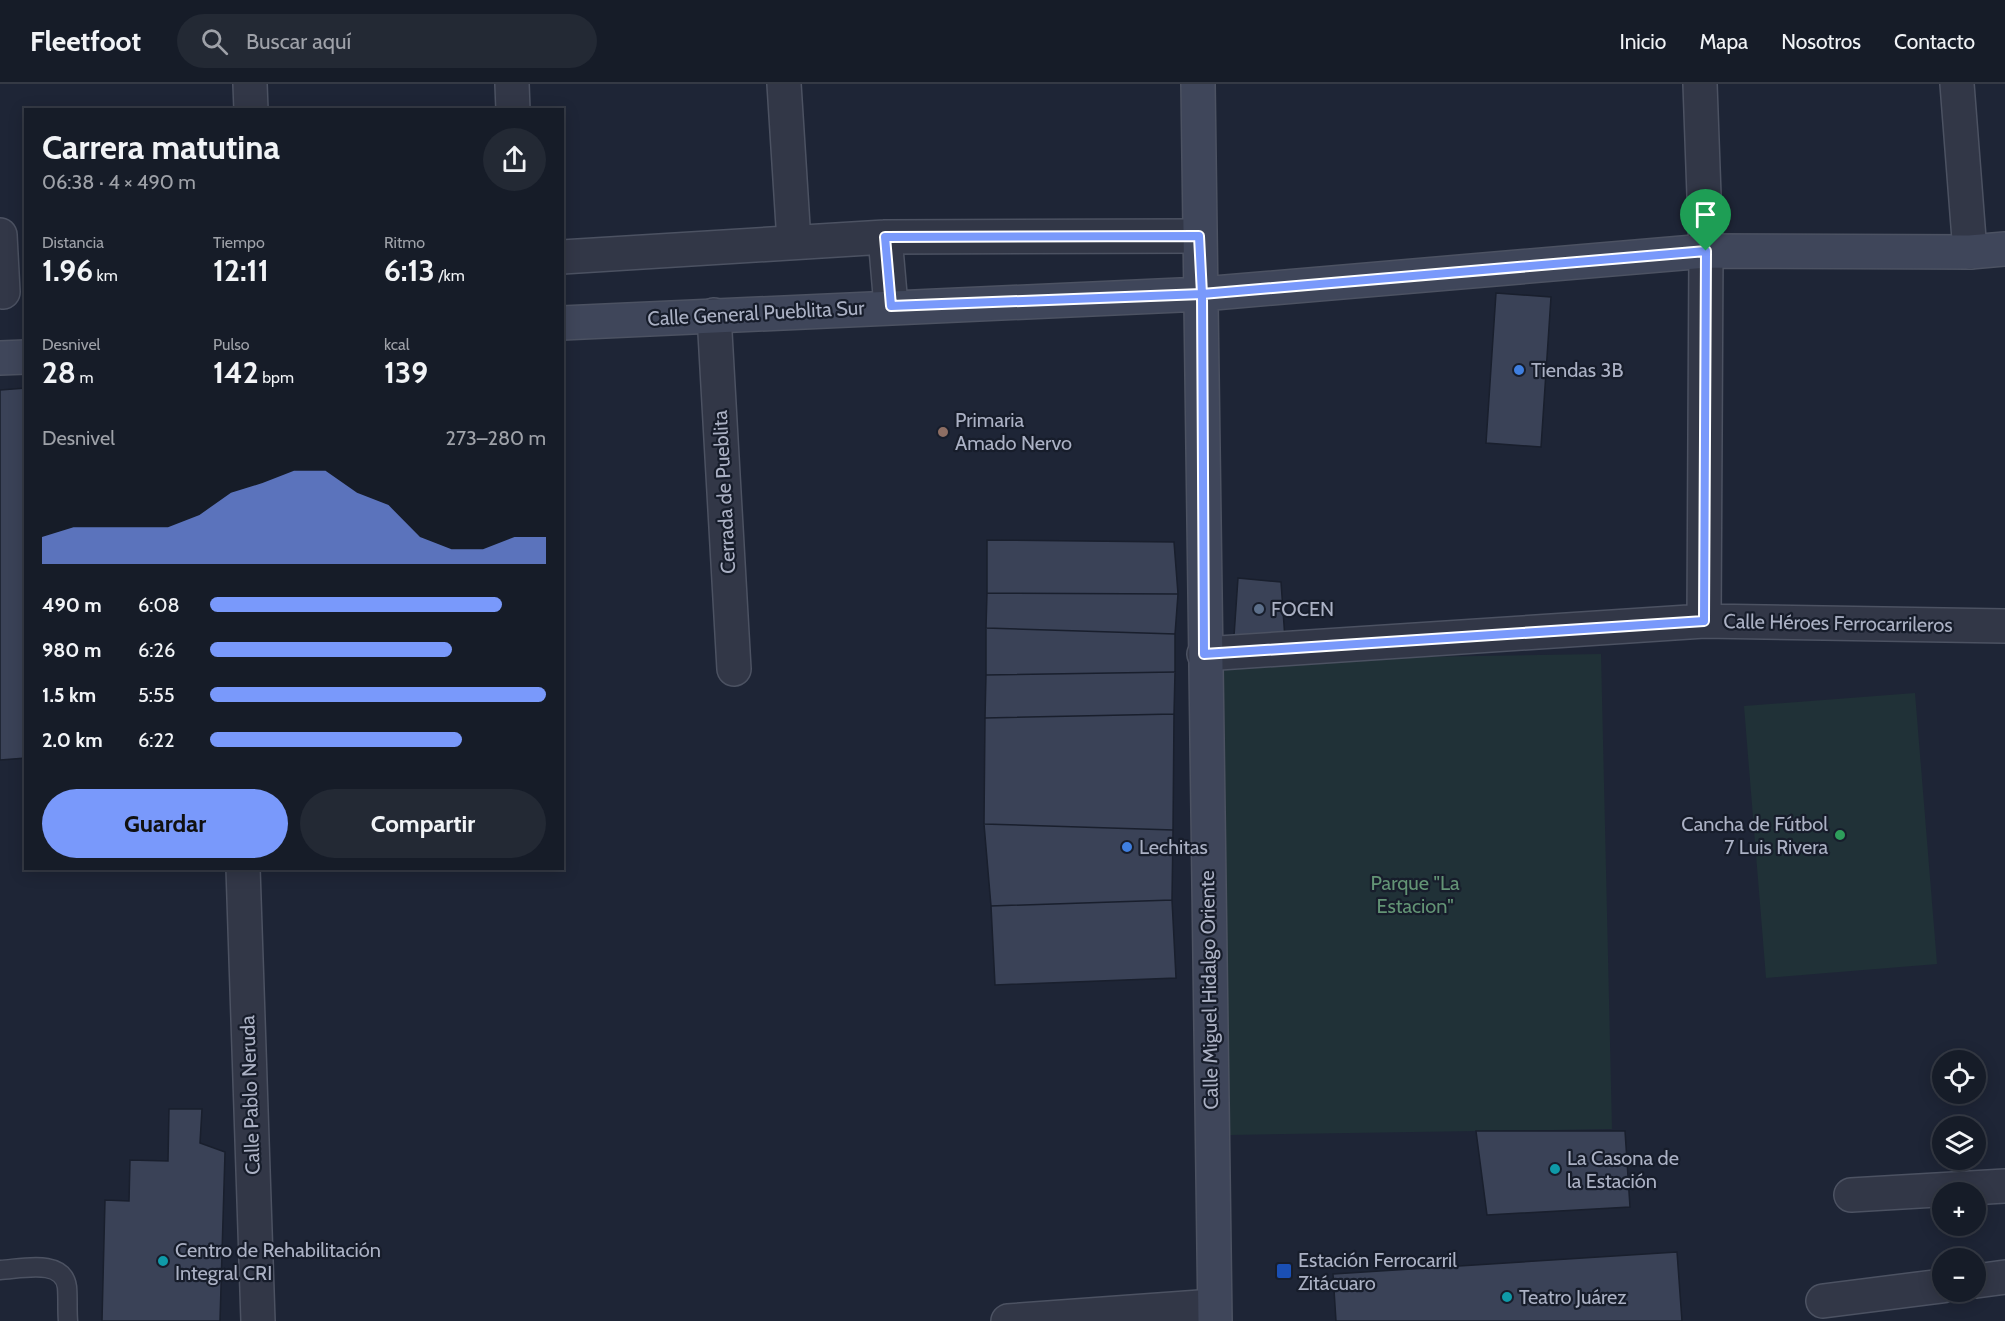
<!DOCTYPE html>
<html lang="es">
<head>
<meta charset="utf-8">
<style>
  :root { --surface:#161c28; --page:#232934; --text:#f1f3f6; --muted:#9ea1a8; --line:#353a45; --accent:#7999fb }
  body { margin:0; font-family:Cabin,sans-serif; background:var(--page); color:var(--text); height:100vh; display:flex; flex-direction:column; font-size:22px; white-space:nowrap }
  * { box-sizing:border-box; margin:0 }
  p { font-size:20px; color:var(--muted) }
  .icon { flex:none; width:33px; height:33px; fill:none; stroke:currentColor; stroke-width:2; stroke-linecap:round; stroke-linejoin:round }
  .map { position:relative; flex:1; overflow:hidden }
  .side { position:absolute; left:24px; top:24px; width:540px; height:762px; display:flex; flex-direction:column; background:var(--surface); border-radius:0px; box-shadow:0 3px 15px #0003,0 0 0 2px var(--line) }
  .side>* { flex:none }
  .controls { position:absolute; left:1932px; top:966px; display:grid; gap:12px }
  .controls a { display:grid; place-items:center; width:54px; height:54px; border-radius:50%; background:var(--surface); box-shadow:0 3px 15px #0003,0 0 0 2px var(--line); font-size:30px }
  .pin { position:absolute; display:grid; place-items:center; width:51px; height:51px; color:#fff; margin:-62px -26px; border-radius:50% 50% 50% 0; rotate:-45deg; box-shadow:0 0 6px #0007 }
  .pin .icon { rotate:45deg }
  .round { display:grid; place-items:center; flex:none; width:63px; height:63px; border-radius:32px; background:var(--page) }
  .overview { display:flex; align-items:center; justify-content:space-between; height:102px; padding:0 18px }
  h1 { font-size:33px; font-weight:700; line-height:45px }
  .metrics { display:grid; grid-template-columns:repeat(3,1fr); gap:9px; height:102px; padding:6px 18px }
  .metrics div { display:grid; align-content:center }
  .metrics b { font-size:30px; font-weight:700 }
  .metrics small { font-size:16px; font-weight:400 }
  .metrics p { font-size:16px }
  .chart { height:168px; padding:12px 18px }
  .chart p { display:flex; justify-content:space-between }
  .chart svg { width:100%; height:108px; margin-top:6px; fill:var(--accent); opacity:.7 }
  .action { display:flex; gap:12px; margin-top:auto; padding:12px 18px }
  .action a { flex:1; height:69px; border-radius:36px; background:var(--accent); color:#111; font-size:24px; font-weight:700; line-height:69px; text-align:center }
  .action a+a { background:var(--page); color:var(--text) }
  ul { padding:0 18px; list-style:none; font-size:20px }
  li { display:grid; grid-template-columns:96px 72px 1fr; align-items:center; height:45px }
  li i { height:15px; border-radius:8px; background:var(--accent) }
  header { display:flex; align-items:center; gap:36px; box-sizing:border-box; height:84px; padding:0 30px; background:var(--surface); border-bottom:2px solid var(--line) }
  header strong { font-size:28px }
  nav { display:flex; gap:33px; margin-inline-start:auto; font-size:21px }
  .search { width:420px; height:54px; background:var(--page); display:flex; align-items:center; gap:15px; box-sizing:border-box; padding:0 21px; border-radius:33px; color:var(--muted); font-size:22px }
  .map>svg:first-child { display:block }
  .green { fill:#203137 }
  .building { fill:#3a4257; stroke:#191f2d; stroke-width:1.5 }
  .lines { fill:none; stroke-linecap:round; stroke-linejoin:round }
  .lane-casing { stroke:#4c5262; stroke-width:21 }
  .street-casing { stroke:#4c5262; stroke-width:36 }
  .secondary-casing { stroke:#4c5262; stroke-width:36 }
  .lane { stroke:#323747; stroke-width:18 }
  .street { stroke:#323747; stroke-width:33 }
  .secondary { stroke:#3f465a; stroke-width:33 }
  .route-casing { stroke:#fff; stroke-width:12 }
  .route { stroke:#7999fb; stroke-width:8 }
  .shop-dot { fill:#3f7fe0; stroke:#171d2b; stroke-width:2 }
  .education-dot { fill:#8d6e63; stroke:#171d2b; stroke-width:2 }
  .service-dot { fill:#5c6f8a; stroke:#171d2b; stroke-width:2 }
  .leisure-dot { fill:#2e9e5b; stroke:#171d2b; stroke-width:2 }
  .culture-dot { fill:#0f9aa8; stroke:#171d2b; stroke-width:2 }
  .transit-dot { fill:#1a4fb4; stroke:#171d2b; stroke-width:2 }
  .labels { text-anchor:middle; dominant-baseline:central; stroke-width:4.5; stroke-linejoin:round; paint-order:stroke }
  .street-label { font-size:20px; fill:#abb1c4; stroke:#171d2b }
  .poi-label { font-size:20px; fill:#abb1c4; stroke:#171d2b; text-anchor:start }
  .park-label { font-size:20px; fill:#639475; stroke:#171d2b }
</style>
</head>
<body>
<header>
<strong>Fleetfoot</strong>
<div class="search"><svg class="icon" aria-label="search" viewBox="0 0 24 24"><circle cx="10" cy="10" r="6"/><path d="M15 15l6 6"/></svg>Buscar aquí</div>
<nav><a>Inicio</a><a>Mapa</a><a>Nosotros</a><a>Contacto</a></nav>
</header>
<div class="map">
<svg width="2005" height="1237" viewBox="0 0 2005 1237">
  <rect width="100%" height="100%" fill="#1e2536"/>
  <path class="green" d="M1601 570 1612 1045 1230 1051 1219 576Z
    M1915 609 1937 880 1766 894 1744 622Z"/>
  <path class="building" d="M1496 209 1551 213 1541 363 1486 359Z
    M26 304V674L0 676V306Z
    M987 456 1174 458 1178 510 987 509Z
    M1238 494 1281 498 1285 555 1234 552Z
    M987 509 1178 510 1175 550 986 544Z
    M986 544 1175 550V588L986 591Z
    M1175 588 1174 630 985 634 986 591Z
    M1174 630 1173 746 984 740 985 634Z
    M984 740 1173 746 1172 816 991 822Z
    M1172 816 1176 894 995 901 991 822Z
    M169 1025H202L200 1059 225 1068 220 1237H102L105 1116 129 1117 130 1076 168 1077Z
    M1476 1047H1625L1630 1123 1487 1131Z
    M1677 1168 1682 1237H1336L1333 1190Z"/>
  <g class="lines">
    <defs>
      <path id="lane" d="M0 1186C21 1185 63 1174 67 1203 68 1214 67 1226 68 1237"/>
      <path id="street" d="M250 0 251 26
        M512 0 513 26
        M784 0 794 158
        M1700 0 1706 167 1704 537
        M1957 0 1970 168
        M0 151 3 208
        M885 153 891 222
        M562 173 885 153 1199 152
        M714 231 734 585
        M1204 570 1704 537 2005 542
        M243 784 258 1237
        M1851 1111 2005 1102
        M1976 1197 2005 1193
        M1823 1217 1942 1202
        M1008 1237 1214 1222"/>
      <path id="secondary" d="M1198 0 1215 1237
        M562 239 1202 210 1706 167 1970 168 2005 165
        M0 274 26 273"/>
    </defs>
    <use href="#lane" class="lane-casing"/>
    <use href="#street" class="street-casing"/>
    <use href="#secondary" class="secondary-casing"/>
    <use href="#lane" class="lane"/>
    <use href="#street" class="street"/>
    <use href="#secondary" class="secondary"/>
  </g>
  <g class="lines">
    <defs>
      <path id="route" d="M1706 167 1202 210 1199 152 885 153 891 222 1202 210 1204 570 1704 537 1706 167"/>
    </defs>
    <use href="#route" class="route-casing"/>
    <use href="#route" class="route"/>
  </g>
  <g class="shop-dot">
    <circle cx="1519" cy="286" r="6"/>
    <circle cx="1127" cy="763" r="6"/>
  </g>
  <circle class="education-dot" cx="943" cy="348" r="6"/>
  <circle class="service-dot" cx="1259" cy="525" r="6"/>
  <circle class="leisure-dot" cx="1840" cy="751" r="6"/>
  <g class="culture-dot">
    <circle cx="1555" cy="1085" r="6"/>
    <circle cx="163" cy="1177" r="6"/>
    <circle cx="1507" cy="1213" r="6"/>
  </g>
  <rect class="transit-dot" x="1276" y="1179" width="16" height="16" rx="3"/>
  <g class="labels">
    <g class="street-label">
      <text transform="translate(756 229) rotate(-3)">Calle General Pueblita Sur</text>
      <text transform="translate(724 408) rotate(-93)">Cerrada de Pueblita</text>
      <text transform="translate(1838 539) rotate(1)">Calle Héroes Ferrocarrileros</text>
      <text transform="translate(1209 906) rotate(-91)">Calle Miguel Hidalgo Oriente</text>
      <text transform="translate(250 1011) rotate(-92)">Calle Pablo Neruda</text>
    </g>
    <g class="poi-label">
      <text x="1531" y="286">Tiendas 3B</text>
      <text x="955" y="336">Primaria<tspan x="955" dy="23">Amado Nervo</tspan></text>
      <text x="1271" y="525">FOCEN</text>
      <text x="1828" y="740" text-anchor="end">Cancha de Fútbol<tspan x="1828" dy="23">7 Luis Rivera</tspan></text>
      <text x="1139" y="763">Lechitas</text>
      <text x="1567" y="1074">La Casona de<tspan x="1567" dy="23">la Estación</tspan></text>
      <text x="175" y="1166">Centro de Rehabilitación<tspan x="175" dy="23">Integral CRI</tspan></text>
      <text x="1298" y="1176">Estación Ferrocarril<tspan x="1298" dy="23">Zitácuaro</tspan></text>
      <text x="1519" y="1213">Teatro Juárez</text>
    </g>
    <g class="park-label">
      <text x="1415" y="799">Parque "La<tspan x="1415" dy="23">Estacion"</tspan></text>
    </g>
  </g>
</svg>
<div class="controls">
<a><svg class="icon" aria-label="locate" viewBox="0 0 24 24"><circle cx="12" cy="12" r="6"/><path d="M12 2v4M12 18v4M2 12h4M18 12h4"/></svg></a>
<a><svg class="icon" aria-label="layers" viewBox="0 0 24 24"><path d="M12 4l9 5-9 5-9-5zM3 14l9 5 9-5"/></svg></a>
<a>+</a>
<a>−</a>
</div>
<div class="pin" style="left:1706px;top:167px;background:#1e9e55"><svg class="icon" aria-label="arrive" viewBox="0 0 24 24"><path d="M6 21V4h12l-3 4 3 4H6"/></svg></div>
<section class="side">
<div class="overview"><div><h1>Carrera matutina</h1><p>06:38 · 4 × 490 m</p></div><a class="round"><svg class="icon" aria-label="share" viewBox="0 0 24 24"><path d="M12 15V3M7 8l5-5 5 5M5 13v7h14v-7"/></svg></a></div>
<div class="metrics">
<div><p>Distancia</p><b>1.96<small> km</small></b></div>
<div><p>Tiempo</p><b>12:11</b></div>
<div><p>Ritmo</p><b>6:13<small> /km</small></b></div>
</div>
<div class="metrics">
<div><p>Desnivel</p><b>28<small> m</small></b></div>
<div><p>Pulso</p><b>142<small> bpm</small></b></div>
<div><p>kcal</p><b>139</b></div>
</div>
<div class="chart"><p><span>Desnivel</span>273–280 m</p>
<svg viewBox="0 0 160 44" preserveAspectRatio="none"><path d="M0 44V33L10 29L20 29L30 29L40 29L50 24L60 15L70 11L80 6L90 6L100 15L110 20L120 33L130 38L140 38L150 33L160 33V44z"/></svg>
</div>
<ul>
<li><b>490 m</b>6:08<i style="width:87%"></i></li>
<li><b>980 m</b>6:26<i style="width:72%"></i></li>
<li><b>1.5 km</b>5:55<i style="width:100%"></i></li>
<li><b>2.0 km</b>6:22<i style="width:75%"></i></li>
</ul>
<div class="action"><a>Guardar</a><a>Compartir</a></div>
</section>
</div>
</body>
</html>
